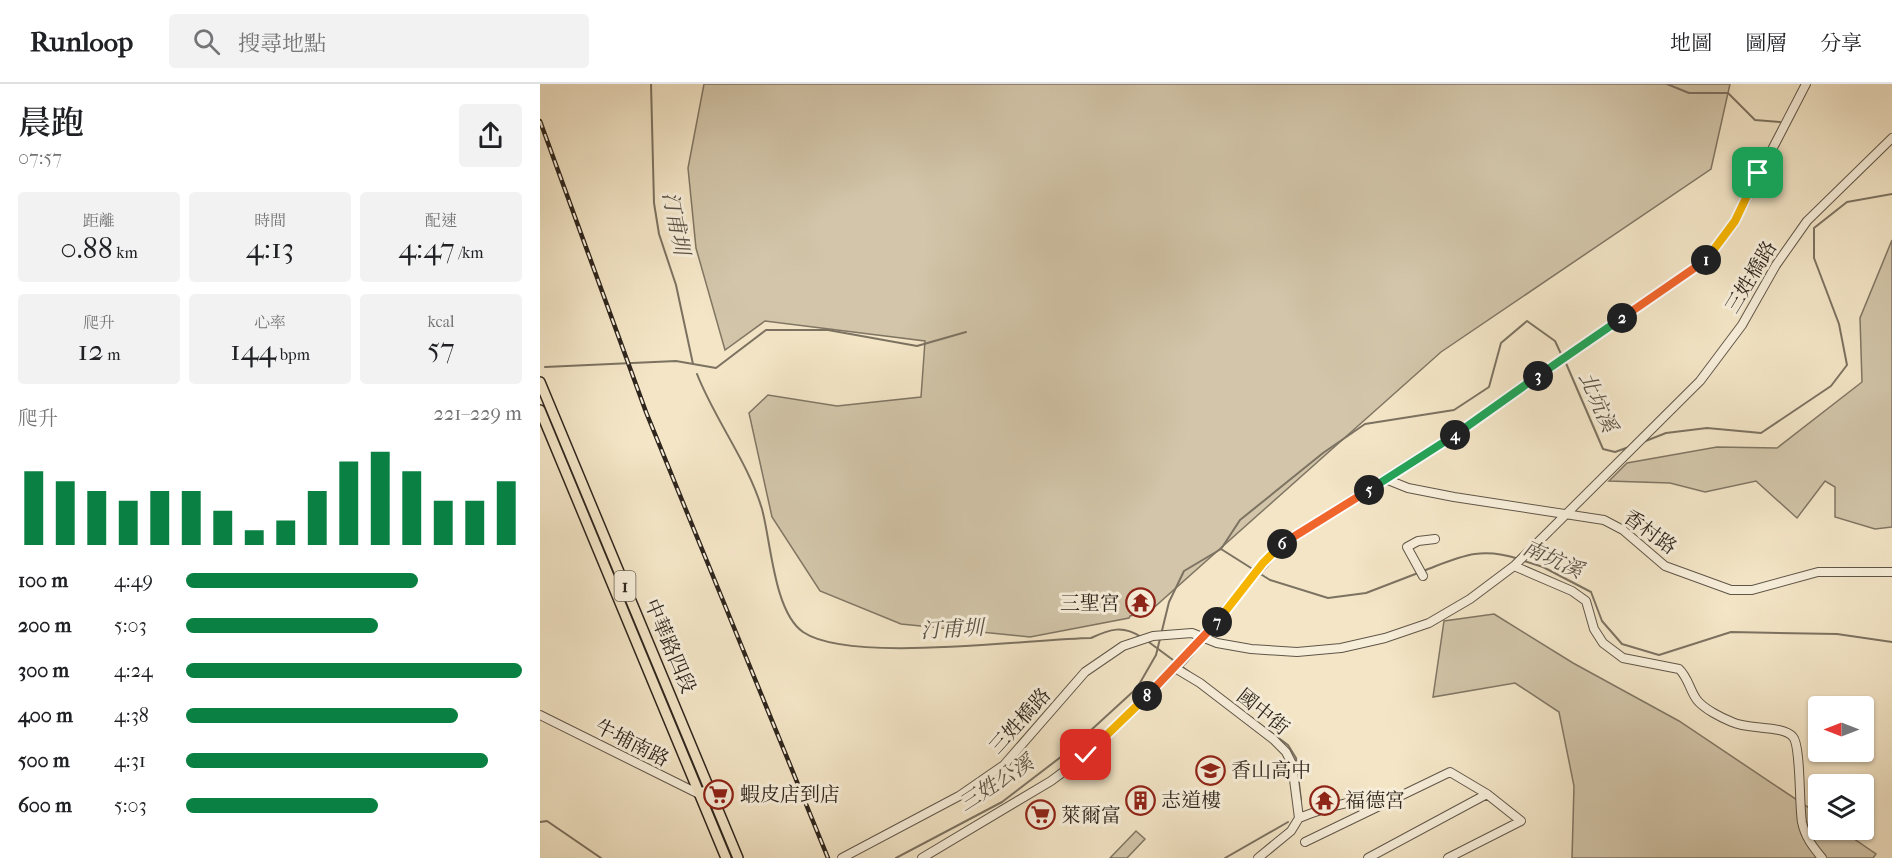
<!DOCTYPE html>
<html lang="zh-TW">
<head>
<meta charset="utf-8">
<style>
  :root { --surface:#fff; --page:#f2f2f2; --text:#202124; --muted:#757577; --line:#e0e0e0; --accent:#0b8043 }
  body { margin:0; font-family:"IM FELL French Canon","Noto Serif TC",serif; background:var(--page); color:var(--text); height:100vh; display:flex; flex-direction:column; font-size:22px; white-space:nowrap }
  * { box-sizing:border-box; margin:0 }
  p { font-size:20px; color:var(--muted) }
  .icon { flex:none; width:33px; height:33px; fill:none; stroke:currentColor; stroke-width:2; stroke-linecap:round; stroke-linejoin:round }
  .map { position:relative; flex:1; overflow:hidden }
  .sheet { display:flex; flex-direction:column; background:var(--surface); width:540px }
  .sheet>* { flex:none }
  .needle { width:39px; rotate:270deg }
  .buttons { position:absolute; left:1268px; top:612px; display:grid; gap:12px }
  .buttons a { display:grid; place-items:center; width:66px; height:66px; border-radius:6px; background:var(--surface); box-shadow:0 2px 4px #0004; font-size:30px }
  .pin { position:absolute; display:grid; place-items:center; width:51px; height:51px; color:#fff; margin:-26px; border-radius:12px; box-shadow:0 3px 9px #0006 }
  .km { position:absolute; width:30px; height:30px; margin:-15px; border-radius:50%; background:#222; color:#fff; font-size:16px; line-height:30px; text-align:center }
  .round { display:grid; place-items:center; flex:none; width:63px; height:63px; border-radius:6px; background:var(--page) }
  .overview { display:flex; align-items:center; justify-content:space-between; height:102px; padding:0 18px }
  h1 { font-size:33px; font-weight:600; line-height:45px }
  .figures { display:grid; grid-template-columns:repeat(3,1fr); gap:9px; height:102px; padding:6px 18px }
  .figures div { display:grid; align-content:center; border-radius:6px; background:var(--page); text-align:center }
  .figures b { font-size:30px; font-weight:600 }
  .figures small { font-size:16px; font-weight:400 }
  .figures p { font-size:16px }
  .chart { height:168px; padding:12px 18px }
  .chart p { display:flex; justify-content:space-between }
  .chart svg { width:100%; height:108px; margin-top:6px; stroke:var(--accent); stroke-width:6 }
  ul { padding:0 18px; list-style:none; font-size:20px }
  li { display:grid; grid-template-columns:96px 72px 1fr; align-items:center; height:45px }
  li i { height:15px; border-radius:8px; background:var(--accent) }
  header { display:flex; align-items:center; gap:36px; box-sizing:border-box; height:84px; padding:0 30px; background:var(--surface); border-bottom:2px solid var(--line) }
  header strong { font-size:28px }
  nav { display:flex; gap:33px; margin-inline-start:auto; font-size:21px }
  .search { width:420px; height:54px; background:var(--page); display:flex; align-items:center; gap:15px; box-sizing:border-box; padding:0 21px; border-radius:6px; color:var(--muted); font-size:22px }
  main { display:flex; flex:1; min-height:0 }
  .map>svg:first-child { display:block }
  .green { fill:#d2c5a9; stroke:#807664; stroke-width:1.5 }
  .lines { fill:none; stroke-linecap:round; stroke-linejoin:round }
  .stream { stroke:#7c7261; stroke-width:2 }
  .minor-casing { stroke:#605648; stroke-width:10 }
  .major-casing { stroke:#2f261e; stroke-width:12 }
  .minor { stroke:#f7eeda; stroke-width:8 }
  .major { stroke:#f3e5c6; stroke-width:9 }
  .rail-casing { stroke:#2f261e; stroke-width:4.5 }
  .rail { stroke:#f7eeda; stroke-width:2; stroke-dasharray:7; stroke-linecap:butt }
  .split-1-casing { stroke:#fff; stroke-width:12 }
  .split-2-casing { stroke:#fff; stroke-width:12 }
  .split-3-casing { stroke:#fff; stroke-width:12 }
  .split-4-casing { stroke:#fff; stroke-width:12 }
  .split-5-casing { stroke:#fff; stroke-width:12 }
  .split-6-casing { stroke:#fff; stroke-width:12 }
  .split-7-casing { stroke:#fff; stroke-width:12 }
  .split-8-casing { stroke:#fff; stroke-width:12 }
  .split-9-casing { stroke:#fff; stroke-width:12 }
  .split-1 { stroke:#f5b400; stroke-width:8 }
  .split-2 { stroke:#f0652b; stroke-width:8 }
  .split-3 { stroke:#22a559; stroke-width:8 }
  .split-4 { stroke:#22a559; stroke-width:8 }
  .split-5 { stroke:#22a559; stroke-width:8 }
  .split-6 { stroke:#f0652b; stroke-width:8 }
  .split-7 { stroke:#f5b400; stroke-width:8 }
  .split-8 { stroke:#f0652b; stroke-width:8 }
  .split-9 { stroke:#f5b400; stroke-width:8 }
  .labels { text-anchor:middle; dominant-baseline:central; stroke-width:6; stroke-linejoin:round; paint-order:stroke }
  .shield { fill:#f7eeda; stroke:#6b6256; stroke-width:1.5 }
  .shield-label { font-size:18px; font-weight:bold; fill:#2f261e }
  .street-label { font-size:20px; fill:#2f261e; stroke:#f7eeda }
  .poi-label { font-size:20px; fill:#2f261e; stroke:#f7eeda; text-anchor:start }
  .water-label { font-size:21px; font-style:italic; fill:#5c5245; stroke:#f7eeda }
</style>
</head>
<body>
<header>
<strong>Runloop</strong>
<div class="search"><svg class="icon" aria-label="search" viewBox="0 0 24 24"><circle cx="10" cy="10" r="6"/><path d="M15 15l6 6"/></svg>搜尋地點</div>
<nav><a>地圖</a><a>圖層</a><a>分享</a></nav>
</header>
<main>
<section class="sheet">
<div class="overview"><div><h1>晨跑</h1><p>07:57</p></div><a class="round"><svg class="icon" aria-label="share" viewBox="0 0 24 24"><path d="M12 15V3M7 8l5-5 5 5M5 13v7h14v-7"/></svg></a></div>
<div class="figures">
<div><p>距離</p><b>0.88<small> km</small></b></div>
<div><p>時間</p><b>4:13</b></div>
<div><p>配速</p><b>4:47<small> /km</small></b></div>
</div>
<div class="figures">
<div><p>爬升</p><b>12<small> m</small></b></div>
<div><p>心率</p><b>144<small> bpm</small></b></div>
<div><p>kcal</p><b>57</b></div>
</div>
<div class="chart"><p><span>爬升</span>221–229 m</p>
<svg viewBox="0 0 160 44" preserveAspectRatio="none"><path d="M5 44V14M15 44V18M25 44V22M35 44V26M45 44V22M55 44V22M65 44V30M75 44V38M85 44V34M95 44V22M105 44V10M115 44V6M125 44V14M135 44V26M145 44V26M155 44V18"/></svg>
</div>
<ul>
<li><b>100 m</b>4:49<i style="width:69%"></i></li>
<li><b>200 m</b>5:03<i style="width:57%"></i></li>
<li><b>300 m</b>4:24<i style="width:100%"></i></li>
<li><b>400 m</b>4:38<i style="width:81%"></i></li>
<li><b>500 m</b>4:31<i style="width:90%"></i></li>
<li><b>600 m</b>5:03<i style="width:57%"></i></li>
</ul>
</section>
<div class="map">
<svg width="1352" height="774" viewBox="0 0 1352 774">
  <rect width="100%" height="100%" fill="#f3e5c6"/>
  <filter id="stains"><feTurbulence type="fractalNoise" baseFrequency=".00333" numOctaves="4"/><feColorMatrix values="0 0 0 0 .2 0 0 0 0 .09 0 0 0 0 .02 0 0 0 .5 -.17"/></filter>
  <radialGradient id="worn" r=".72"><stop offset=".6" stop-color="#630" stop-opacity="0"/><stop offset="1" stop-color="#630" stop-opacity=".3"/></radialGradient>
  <path class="green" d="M164 0H1190L1171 85 901 268 610 527 590 532 589 534 490 553 361 540 280 507 232 433 209 329 228 311 297 322 381 313 385 257 225 237 185 266 156 164 148 84Z
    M1352 156V443L1335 445 1295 433V403L1285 397 1257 434 1216 397 1165 408 1130 399 1069 397 1087 379 1177 363 1237 364 1322 298 1320 234Z
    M954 530 1033 579 1139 637 1278 730V746H1301L1336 770 1333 774H1032L1034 702 1019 628 975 599 893 613 904 537Z
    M596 747 605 755 587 774H570Z"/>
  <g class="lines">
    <path class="stream" d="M111 0 114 119 119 150 136 201 153 280
      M1127 0 1149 9H1188L1215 36 1240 38
      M1025 277 1063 365 1075 368 1089 363
      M5 283 136 277 176 284 226 246H288L377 262 426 248
      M157 290C175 336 208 378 222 425 231 458 234 528 263 548 310 580 489 555 551 554 570 545 583 541 601 553
      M1103 358 1126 349 1167 344 1221 349 1291 302 1307 281 1299 240 1274 174V144L1307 118 1352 110
      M681 465 730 496 788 514 826 509 878 489
      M984 477 1003 483 1051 508 1062 537 1082 560 1119 571 1191 548 1297 550 1352 558
      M883 487C920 473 939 462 979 475
      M606 556 748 661 756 674 761 716
      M0 738 7 737 61 774
      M356 774 462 718 526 669 597 604 616 571 629 518 644 487 681 465 700 436 783 369 825 340 914 326 949 303 961 259 987 237 1015 257 1022 272
      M685 774 748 738"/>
    <defs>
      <path id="minor" d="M848 396 868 404 914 413 1064 436 1083 446 1125 482 1191 506H1212L1278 488H1352
        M974 482 1032 507 1046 517 1054 545 1063 559 1083 574 1139 585C1148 593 1150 607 1157 616 1164 625 1182 634 1192 638 1208 646 1243 641 1253 653 1261 662 1259 721 1262 738 1265 753 1273 763 1282 774
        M883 492 867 463 878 457 895 455
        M635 584 660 599 733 655 746 668 752 680 759 734 751 747 718 774
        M0 631 157 709 171 705
        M759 734C794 720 819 715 856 714
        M765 758 910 688 947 710 981 737 908 774
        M302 774 419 712 464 681 545 588 583 562 613 552 652 549 677 559 711 565 757 568 801 564 845 554 889 539 930 515 974 482 1160 297 1202 241 1236 181 1267 137 1352 54
        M382 774 511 697 546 671 643 576 739 462 919 348 1167 175 1195 137 1266 0
        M828 774 947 710"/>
      <path id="major" d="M0 298 198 774
        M0 326 186 774"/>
    </defs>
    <use href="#minor" class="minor-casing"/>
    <use href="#major" class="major-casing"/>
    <use href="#minor" class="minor"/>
    <use href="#major" class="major"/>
    <defs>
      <path id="rail" d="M0 37 106 328 288 774"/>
    </defs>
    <use href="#rail" class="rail-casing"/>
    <use href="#rail" class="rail"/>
  </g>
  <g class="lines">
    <defs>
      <path id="split-1" d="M1166 176 1195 137 1218 89"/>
      <path id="split-2" d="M1082 234 1166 176"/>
      <path id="split-3" d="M998 292 1082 234"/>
      <path id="split-4" d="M915 351 998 292"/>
      <path id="split-5" d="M829 406 915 351"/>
      <path id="split-6" d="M742 460 829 406"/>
      <path id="split-7" d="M677 538 723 479 742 460"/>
      <path id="split-8" d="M607 612 677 538"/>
      <path id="split-9" d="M546 671 607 612"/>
    </defs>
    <use href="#split-1" class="split-1-casing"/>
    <use href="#split-2" class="split-2-casing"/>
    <use href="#split-3" class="split-3-casing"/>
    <use href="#split-4" class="split-4-casing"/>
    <use href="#split-5" class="split-5-casing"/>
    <use href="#split-6" class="split-6-casing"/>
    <use href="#split-7" class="split-7-casing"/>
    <use href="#split-8" class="split-8-casing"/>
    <use href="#split-9" class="split-9-casing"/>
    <use href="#split-1" class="split-1"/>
    <use href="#split-2" class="split-2"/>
    <use href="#split-3" class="split-3"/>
    <use href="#split-4" class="split-4"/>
    <use href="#split-5" class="split-5"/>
    <use href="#split-6" class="split-6"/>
    <use href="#split-7" class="split-7"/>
    <use href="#split-8" class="split-8"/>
    <use href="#split-9" class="split-9"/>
  </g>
  <defs>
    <symbol id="temple-ring" viewBox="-11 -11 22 22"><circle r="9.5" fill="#f7eeda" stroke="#8f2418" stroke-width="1.5"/><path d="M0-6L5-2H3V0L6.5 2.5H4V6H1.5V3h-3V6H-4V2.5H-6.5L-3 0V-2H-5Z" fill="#8f2418"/></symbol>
    <symbol id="school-ring" viewBox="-11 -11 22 22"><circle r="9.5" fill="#f7eeda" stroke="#8f2418" stroke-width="1.5"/><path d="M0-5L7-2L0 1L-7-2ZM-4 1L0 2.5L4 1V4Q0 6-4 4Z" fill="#8f2418"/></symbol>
    <symbol id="supermarket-ring" viewBox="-11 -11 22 22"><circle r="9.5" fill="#f7eeda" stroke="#8f2418" stroke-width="1.5"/><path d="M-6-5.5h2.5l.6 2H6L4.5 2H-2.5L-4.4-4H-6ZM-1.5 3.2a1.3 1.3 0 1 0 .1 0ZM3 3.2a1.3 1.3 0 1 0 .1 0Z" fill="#8f2418"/></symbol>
    <symbol id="building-ring" viewBox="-11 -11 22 22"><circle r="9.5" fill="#f7eeda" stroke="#8f2418" stroke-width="1.5"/><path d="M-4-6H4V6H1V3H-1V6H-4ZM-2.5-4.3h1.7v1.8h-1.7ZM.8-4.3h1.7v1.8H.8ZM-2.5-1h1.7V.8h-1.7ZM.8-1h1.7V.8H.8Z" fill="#8f2418"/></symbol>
  </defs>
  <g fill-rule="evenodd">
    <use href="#temple-ring" x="584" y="502" width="33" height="33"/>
    <use href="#school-ring" x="654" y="670" width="33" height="33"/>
    <use href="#supermarket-ring" x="162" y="694" width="33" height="33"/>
    <use href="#building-ring" x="584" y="700" width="33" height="33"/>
    <use href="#temple-ring" x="768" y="700" width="33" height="33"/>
    <use href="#supermarket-ring" x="484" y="714" width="33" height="33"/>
  </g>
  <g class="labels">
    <rect class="shield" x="74.5" y="487" width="21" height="30" rx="4.5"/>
    <g class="shield-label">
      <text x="85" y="502">1</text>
    </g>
    <g class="street-label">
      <text transform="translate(1211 193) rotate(-59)">三姓橋路</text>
      <text transform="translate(1110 448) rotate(36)">香村路</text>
      <text transform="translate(130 562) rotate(67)">中華路四段</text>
      <text transform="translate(723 628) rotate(39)">國中街</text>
      <text transform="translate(480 637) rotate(-48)">三姓橋路</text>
      <text transform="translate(92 659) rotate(27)">牛埔南路</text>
    </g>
    <g class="poi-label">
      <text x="580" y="519" text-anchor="end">三聖宮</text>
      <text x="691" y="686">香山高中</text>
      <text x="200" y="710">蝦皮店到店</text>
      <text x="621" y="716">志道樓</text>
      <text x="805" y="716">福德宮</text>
      <text x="521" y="731">萊爾富</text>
    </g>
    <g class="water-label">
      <text transform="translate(136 139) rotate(79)">汀甫圳</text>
      <text transform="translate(1058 318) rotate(66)">北坑溪</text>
      <text transform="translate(1013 475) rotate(24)">南坑溪</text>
      <text transform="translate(412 545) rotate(-3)">汀甫圳</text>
      <text transform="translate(456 699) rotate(-33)">三姓公溪</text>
    </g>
  </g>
  <rect width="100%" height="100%" filter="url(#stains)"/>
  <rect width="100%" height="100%" fill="url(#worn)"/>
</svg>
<div class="buttons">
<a><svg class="needle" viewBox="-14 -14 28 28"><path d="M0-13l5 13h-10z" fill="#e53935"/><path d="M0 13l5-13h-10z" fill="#757577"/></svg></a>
<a><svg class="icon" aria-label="layers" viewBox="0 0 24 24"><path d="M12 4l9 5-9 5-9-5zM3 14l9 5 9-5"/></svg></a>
</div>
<div class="pin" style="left:1218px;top:89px;background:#1e9e55"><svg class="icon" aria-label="arrive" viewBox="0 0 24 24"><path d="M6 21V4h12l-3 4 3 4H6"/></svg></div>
<div class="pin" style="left:546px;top:671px;background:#d93025"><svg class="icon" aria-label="check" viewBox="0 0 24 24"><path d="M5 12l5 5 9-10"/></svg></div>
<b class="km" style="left:1166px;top:176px">1</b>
<b class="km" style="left:1082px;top:234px">2</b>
<b class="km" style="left:998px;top:292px">3</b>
<b class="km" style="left:915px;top:351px">4</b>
<b class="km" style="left:829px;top:406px">5</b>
<b class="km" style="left:742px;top:460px">6</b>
<b class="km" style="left:677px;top:538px">7</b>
<b class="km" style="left:607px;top:612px">8</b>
</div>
</main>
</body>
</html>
